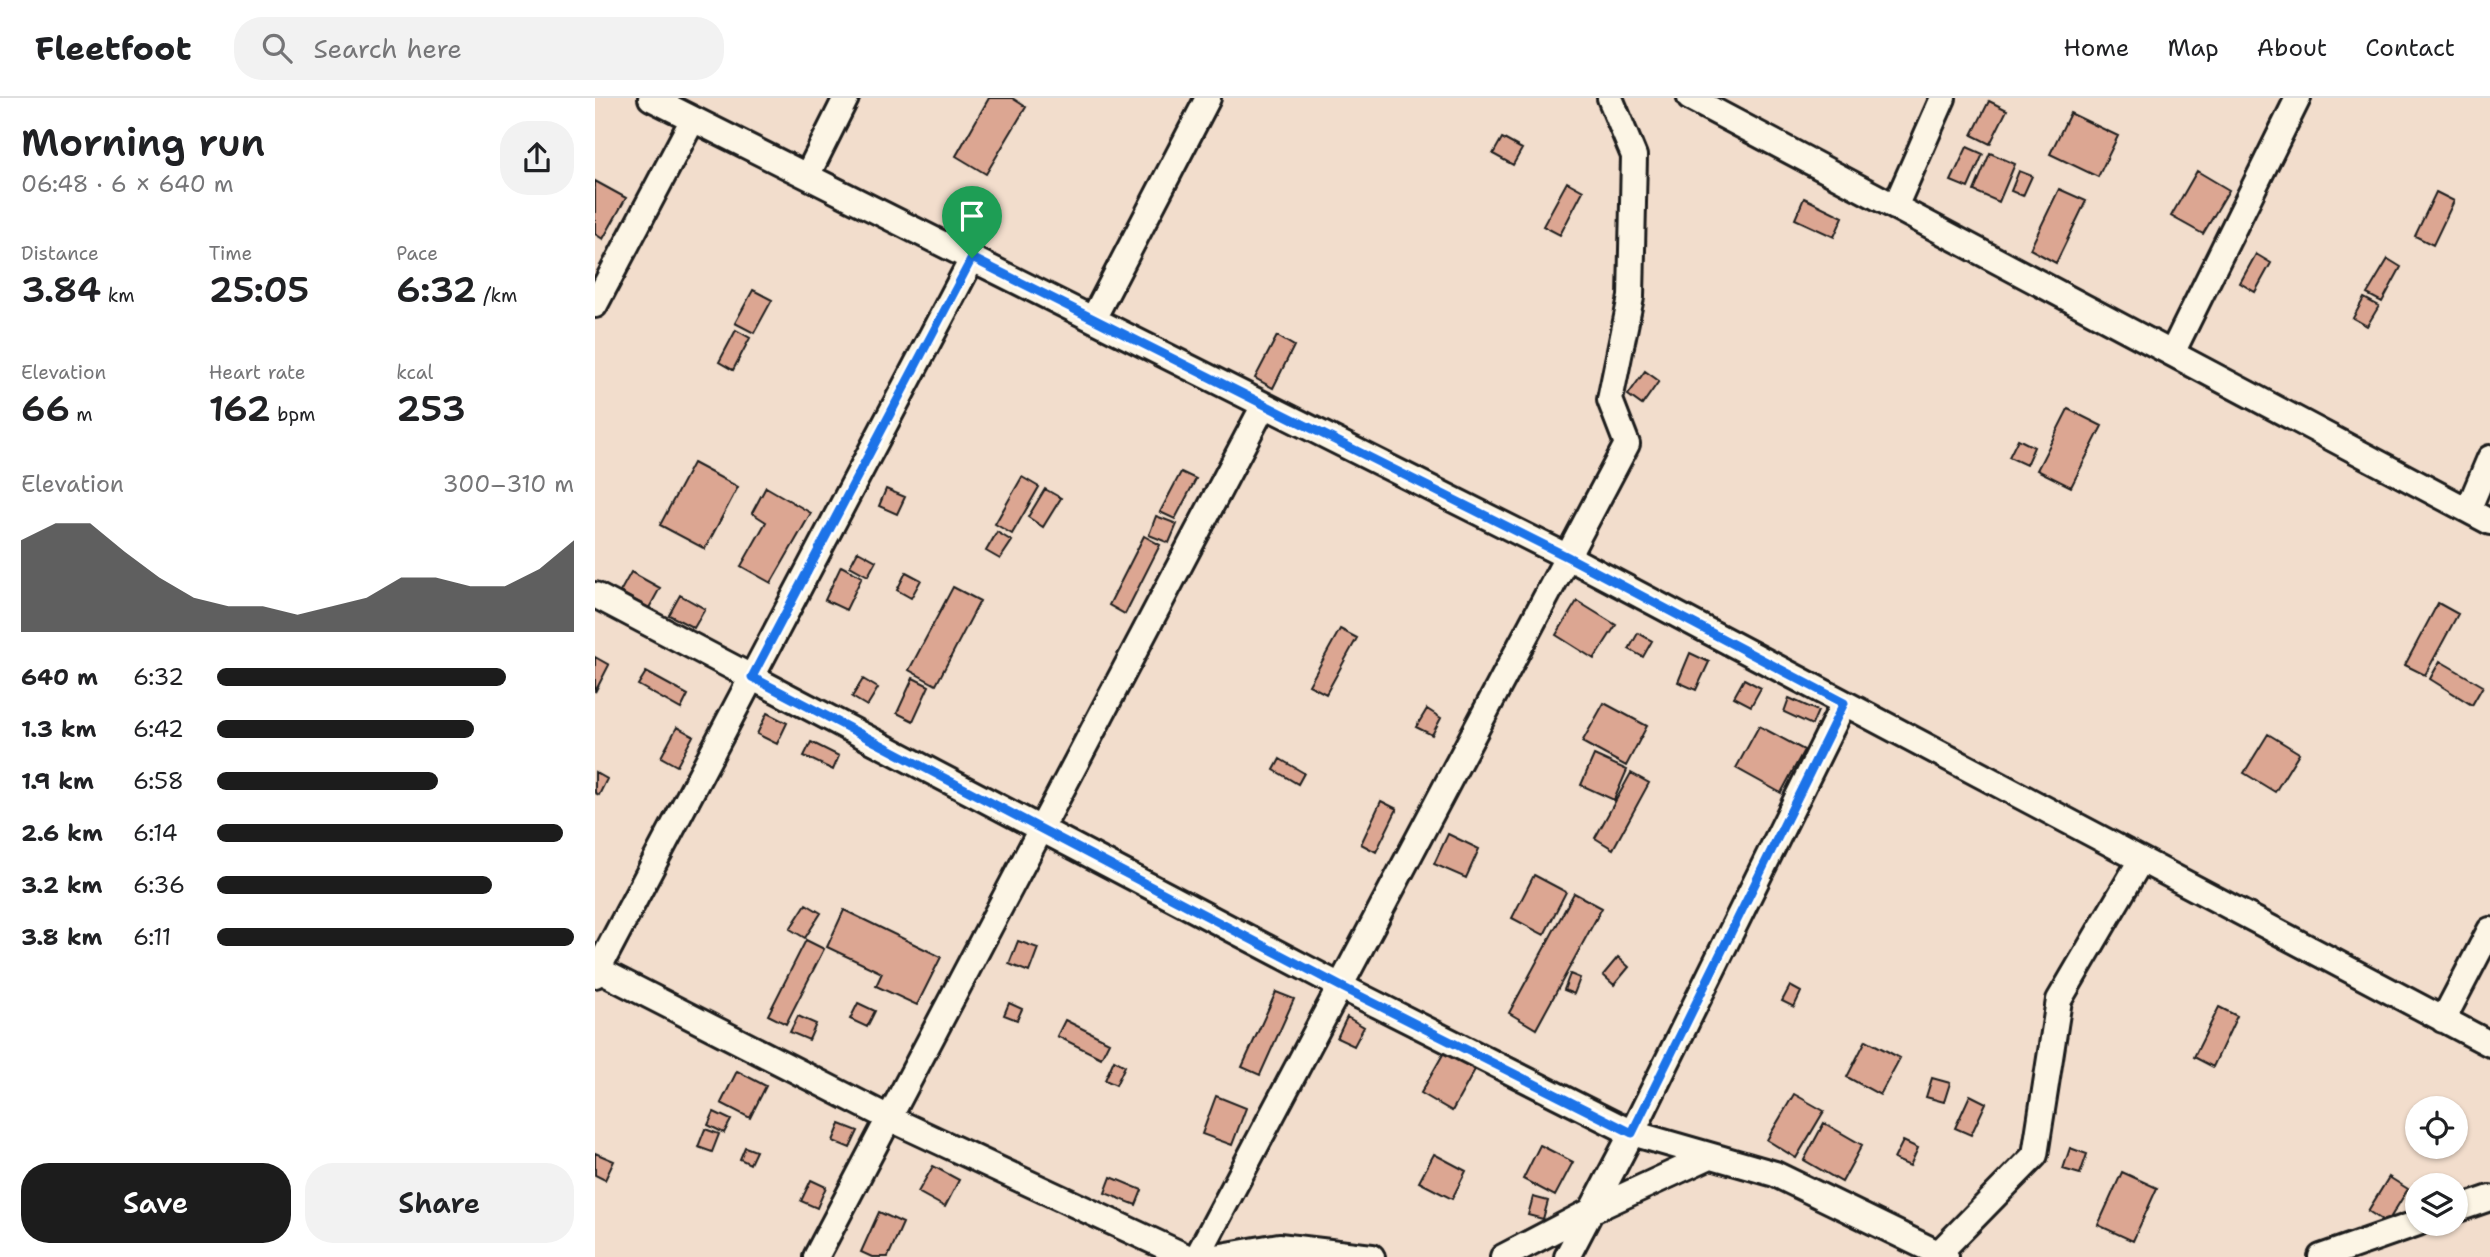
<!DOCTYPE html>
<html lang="en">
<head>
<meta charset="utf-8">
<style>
  :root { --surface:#fff; --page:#f2f2f2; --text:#202124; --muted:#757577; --line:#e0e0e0; --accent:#1c1c1c }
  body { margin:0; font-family:"Shantell Sans",sans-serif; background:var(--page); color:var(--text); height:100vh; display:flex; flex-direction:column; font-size:26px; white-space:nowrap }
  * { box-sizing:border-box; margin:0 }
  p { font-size:23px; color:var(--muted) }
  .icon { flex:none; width:38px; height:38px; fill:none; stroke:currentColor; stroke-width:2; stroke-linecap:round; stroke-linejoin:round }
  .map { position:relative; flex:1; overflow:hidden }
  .details { display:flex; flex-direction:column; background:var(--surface); width:595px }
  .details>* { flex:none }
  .tools { position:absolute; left:1810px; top:998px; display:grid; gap:14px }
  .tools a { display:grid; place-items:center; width:63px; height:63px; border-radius:50%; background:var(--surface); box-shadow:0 2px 5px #0004; font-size:35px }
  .pin { position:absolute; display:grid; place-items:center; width:60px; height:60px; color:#fff; margin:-72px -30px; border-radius:50% 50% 50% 0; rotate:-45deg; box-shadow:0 0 7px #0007 }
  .pin .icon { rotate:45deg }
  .round { display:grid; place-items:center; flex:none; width:74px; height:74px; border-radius:28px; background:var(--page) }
  .summary { display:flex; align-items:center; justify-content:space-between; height:119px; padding:0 21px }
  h1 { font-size:38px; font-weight:600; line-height:52px }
  .metrics { display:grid; grid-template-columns:repeat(3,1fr); gap:10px; height:119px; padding:7px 21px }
  .metrics div { display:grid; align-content:center }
  .metrics b { font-size:35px; font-weight:600 }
  .metrics small { font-size:19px; font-weight:400 }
  .metrics p { font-size:19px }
  .chart { height:196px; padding:14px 21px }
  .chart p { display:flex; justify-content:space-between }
  .chart svg { width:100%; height:126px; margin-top:7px; fill:var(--accent); opacity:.7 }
  .primary-button { display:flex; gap:14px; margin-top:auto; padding:14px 21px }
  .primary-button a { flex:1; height:80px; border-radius:28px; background:var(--accent); color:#fff; font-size:28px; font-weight:600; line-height:80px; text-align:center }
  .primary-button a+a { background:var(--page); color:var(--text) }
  ul { padding:0 21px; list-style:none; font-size:23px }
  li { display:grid; grid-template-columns:112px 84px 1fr; align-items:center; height:52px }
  li i { height:18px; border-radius:9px; background:var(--accent) }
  header { display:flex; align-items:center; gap:42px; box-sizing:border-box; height:98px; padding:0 35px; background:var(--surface); border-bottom:2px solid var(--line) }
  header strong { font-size:33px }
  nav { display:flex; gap:38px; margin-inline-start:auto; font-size:24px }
  .search { width:490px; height:63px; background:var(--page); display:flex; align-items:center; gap:18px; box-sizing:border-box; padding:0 24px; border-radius:28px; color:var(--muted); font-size:26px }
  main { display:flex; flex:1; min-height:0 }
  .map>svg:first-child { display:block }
  .building { fill:#dca692; stroke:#1c1c1c; stroke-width:2 }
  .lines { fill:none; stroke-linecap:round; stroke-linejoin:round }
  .street-casing { stroke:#1c1c1c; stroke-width:30 }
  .street { stroke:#fcf5e5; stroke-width:24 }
  .route-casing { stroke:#fff; stroke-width:14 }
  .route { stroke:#1a73e8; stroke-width:9 }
</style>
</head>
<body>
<header>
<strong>Fleetfoot</strong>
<div class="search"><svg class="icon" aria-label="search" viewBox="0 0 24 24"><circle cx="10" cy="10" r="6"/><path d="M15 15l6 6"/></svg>Search here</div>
<nav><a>Home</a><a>Map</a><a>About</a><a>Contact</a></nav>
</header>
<main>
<section class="details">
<div class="summary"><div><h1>Morning run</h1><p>06:48 · 6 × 640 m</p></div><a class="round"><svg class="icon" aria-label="share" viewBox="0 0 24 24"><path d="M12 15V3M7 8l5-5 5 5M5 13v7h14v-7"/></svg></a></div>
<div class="metrics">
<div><p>Distance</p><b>3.84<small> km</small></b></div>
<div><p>Time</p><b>25:05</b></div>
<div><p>Pace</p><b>6:32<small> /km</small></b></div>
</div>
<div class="metrics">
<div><p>Elevation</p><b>66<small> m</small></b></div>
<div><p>Heart rate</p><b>162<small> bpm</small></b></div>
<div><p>kcal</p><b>253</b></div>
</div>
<div class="chart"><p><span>Elevation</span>300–310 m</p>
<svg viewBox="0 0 160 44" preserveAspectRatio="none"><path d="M0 44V12L10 6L20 6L30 16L40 25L50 32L60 35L70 35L80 38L90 35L100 32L110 25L120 25L130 28L140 28L150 22L160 12V44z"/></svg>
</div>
<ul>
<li><b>640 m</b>6:32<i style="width:81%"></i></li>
<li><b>1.3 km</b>6:42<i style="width:72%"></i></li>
<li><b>1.9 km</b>6:58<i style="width:62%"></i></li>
<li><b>2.6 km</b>6:14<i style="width:97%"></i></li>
<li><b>3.2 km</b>6:36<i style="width:77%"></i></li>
<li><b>3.8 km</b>6:11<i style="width:100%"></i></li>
</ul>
<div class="primary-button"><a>Save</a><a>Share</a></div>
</section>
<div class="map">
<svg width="1895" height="1159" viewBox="0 0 1895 1159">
  <rect width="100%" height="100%" fill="#f2ddcc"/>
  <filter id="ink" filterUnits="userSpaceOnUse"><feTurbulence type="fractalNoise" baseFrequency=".0143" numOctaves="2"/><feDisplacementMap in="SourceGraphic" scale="14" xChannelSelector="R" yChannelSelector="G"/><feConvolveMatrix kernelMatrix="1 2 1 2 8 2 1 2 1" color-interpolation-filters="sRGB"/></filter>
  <g filter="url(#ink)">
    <path class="building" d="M394 0H417L431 9 391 76 361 58Z
      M1394 3 1412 12 1395 46 1377 37Z
      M1475 15 1523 38 1503 79 1455 56Z
      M907 40 927 51 918 67 898 56Z
      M1372 49 1388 56 1373 90 1356 83Z
      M1395 55 1420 66 1404 104 1379 93Z
      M1424 73 1437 78 1428 98 1416 93Z
      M1602 73 1634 92 1608 136 1576 118Z
      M0 83 31 100 8 141 0 136Z
      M972 84 988 93 965 137 948 128Z
      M1464 91 1491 103 1461 165 1435 151Z
      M1841 94 1859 103 1838 147 1820 138Z
      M1209 100 1248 119 1239 139 1200 121Z
      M1661 156 1676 165 1660 194 1645 185Z
      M1793 161 1806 169 1787 204 1772 196Z
      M158 192 177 202 159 235 140 225Z
      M1769 200 1784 208 1772 228 1758 220Z
      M141 232 155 240 138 272 124 264Z
      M682 238 699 248 678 290 660 280Z
      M1050 273 1064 283 1047 307 1033 297Z
      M1473 311 1507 328 1476 389 1442 372Z
      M1423 341 1439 349 1431 367 1414 359Z
      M98 365 143 389 110 451 65 427Z
      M586 374 601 381 580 421 565 414Z
      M427 379 444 389 417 436 400 426Z
      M171 389 216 415 176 485 146 468 171 424 157 415Z
      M291 391 310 399 302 416 284 408Z
      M450 391 466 400 448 429 433 419Z
      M561 418 582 426 574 445 554 437Z
      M402 434 417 443 405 461 391 453Z
      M549 438 565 447 530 516 514 507Z
      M263 453 281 463 273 478 255 468Z
      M246 468 267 479 251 512 230 502Z
      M36 474 65 490 54 510 25 494Z
      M311 474 326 482 316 500 302 492Z
      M358 489 385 503 341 587 314 572Z
      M85 497 110 511 99 530 74 517Z
      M982 503 1021 527 999 561 961 537Z
      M1843 505 1863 516 1830 577 1810 567Z
      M745 531 762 540 731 596 714 587Z
      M1043 535 1057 543 1048 559 1034 551Z
      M1095 555 1114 564 1101 592 1083 584Z
      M0 559 14 567 0 594Z
      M1845 563 1888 588 1877 607 1835 581Z
      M51 574 93 597 86 611 43 587Z
      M318 580 334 588 318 623 302 615Z
      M268 581 283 590 272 608 257 599Z
      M1149 581 1166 590 1156 608 1139 599Z
      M1194 600 1223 613 1217 627 1189 614Z
      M1009 605 1052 628 1031 668 987 644Z
      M832 611 846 620 837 637 821 629Z
      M172 615 192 625 182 646 162 636Z
      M1164 628 1209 652 1186 695 1141 670Z
      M82 629 98 638 82 668 66 659Z
      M1673 636 1704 655 1680 694 1649 675Z
      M216 644 244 658 238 672 209 658Z
      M999 657 1032 672 1019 702 986 687Z
      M685 661 709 675 703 686 679 672Z
      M0 674 12 681 4 697 0 695Z
      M1036 675 1054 685 1018 751 1000 740Z
      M786 703 802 711 781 754 766 746Z
      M853 736 884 751 871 780 839 766Z
      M939 777 971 794 949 837 917 820Z
      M979 795 1007 810 941 931 914 915Z
      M211 806 226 815 210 840 195 831Z
      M249 812 346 859 322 907 281 888 287 875 232 849Z
      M211 842 229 851 191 926 173 917Z
      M423 843 443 850 434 874 414 866Z
      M1023 859 1034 869 1019 887 1008 877Z
      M975 876 985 880 979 896 969 892Z
      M1195 888 1206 894 1199 909 1187 903Z
      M681 894 699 901 665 977 647 969Z
      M263 905 280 913 272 929 255 921Z
      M414 905 427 911 422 922 409 917Z
      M1624 909 1642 918 1618 969 1599 959Z
      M203 918 221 926 214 942 195 934Z
      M752 919 769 929 759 948 742 940Z
      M470 922 514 944 506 960 462 938Z
      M1271 942 1305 960 1285 997 1252 979Z
      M851 951 882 968 857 1013 826 995Z
      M519 962 530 968 521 987 510 982Z
      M142 973 171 988 155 1020 126 1005Z
      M1337 980 1355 985 1349 1004 1331 999Z
      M1199 996 1229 1013 1201 1060 1172 1042Z
      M1375 997 1391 1005 1376 1037 1360 1030Z
      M621 998 651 1010 637 1047 607 1036Z
      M119 1014 136 1022 129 1035 113 1027Z
      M1229 1025 1267 1047 1247 1084 1209 1062Z
      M245 1026 263 1033 255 1050 238 1043Z
      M110 1031 124 1036 117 1054 103 1049Z
      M1308 1043 1323 1050 1315 1068 1299 1061Z
      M945 1047 978 1064 960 1098 928 1081Z
      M150 1049 161 1053 155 1066 145 1061Z
      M1475 1050 1492 1056 1485 1076 1468 1071Z
      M0 1055 19 1063 10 1082 0 1077Z
      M839 1056 871 1073 857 1101 824 1084Z
      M338 1068 364 1082 350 1109 323 1094Z
      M1527 1074 1562 1090 1538 1143 1503 1127Z
      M516 1079 547 1092 541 1107 510 1095Z
      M1794 1079 1813 1091 1792 1125 1773 1113Z
      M216 1082 231 1089 222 1110 206 1103Z
      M938 1099 953 1103 948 1121 933 1117Z
      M284 1114 308 1125 293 1159H277L266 1154Z"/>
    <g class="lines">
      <defs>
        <path id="street" d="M56 0 973 459 1895 946
          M1095 0 1895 424
          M212 78 251 0
          M1300 109 1348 0
          M0 207 98 21
          M498 221 613 0
          M1577 255 1703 0
          M1873 412 1895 360
          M0 497 745 888 1037 1035 1180 1076 1351 1159
          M0 870 294 1020 592 1159
          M0 877 377 161
          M1848 922 1895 832
          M1860 1112 1895 1100
          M221 1159 669 307
          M602 1159 1032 346 1015 302 1036 199 1039 58 1015 0
          M621 1159 684 1148 777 1159
          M908 1159 996 1113 1115 1058
          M972 1159 1037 1035 1249 605
          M1340 1159 1440 1057 1464 902 1546 762
          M1726 1159 1823 1125"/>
      </defs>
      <use href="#street" class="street-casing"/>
      <use href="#street" class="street"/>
    </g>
  </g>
  <g class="lines" filter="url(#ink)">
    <defs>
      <path id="route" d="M377 160 973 459 1249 605 1037 1035 745 888 157 579Z"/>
    </defs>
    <use href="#route" class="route-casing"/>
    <use href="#route" class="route"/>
  </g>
</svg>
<div class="tools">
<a><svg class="icon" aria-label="locate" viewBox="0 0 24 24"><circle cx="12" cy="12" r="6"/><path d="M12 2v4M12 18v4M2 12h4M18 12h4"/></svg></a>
<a><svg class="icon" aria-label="layers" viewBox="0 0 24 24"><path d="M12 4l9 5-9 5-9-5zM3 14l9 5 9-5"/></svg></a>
</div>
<div class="pin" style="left:377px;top:160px;background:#1e9e55"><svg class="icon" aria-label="arrive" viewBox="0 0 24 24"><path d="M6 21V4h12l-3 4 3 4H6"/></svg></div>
</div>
</main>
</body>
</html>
